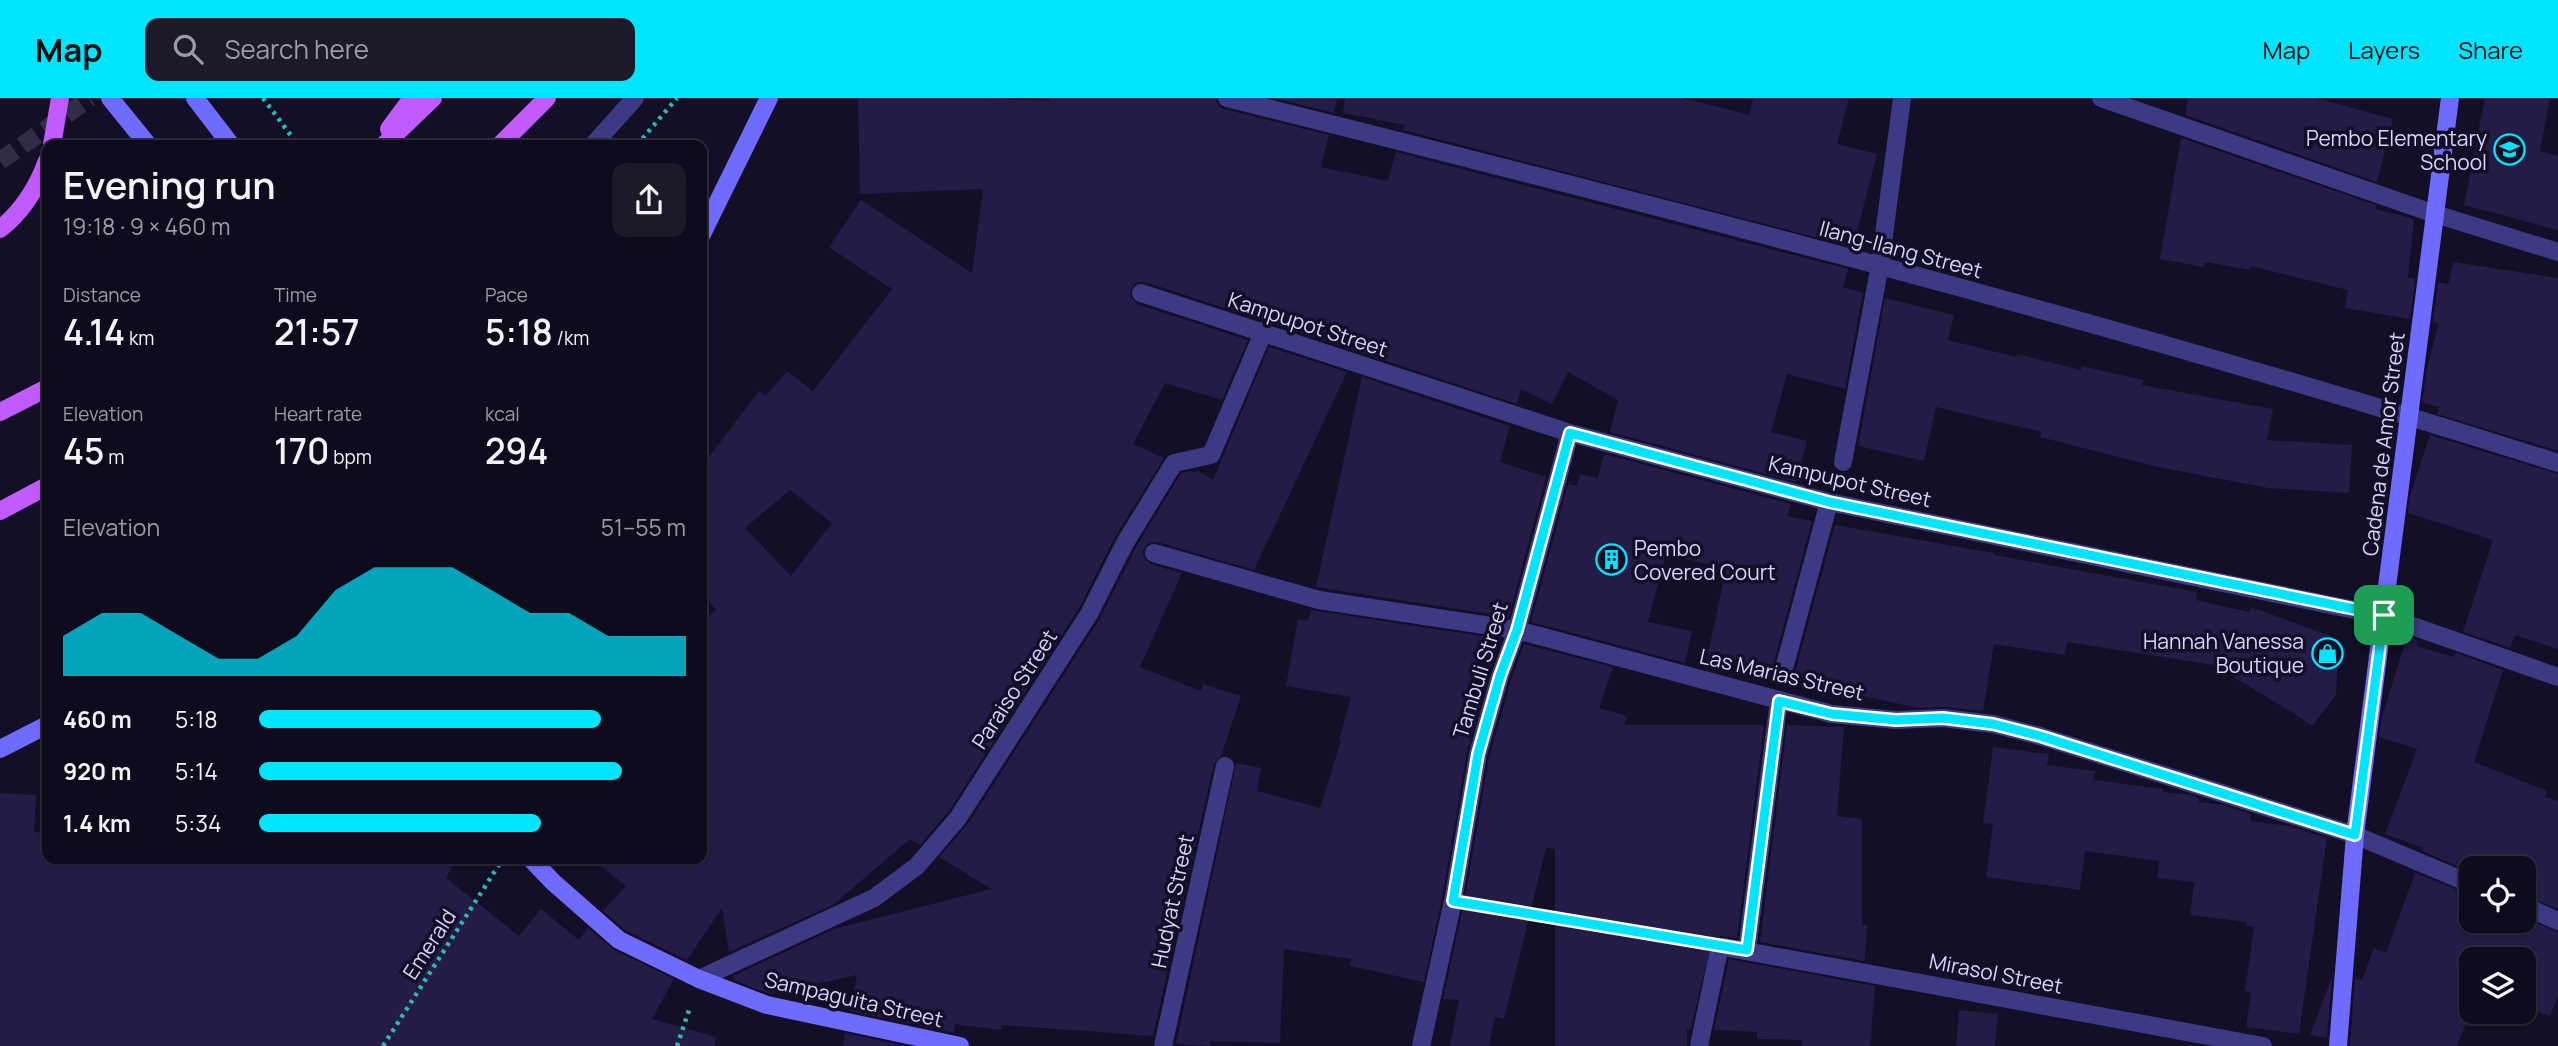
<!DOCTYPE html>
<html lang="en">
<head>
<meta charset="utf-8">
<style>
  :root { --surface:#0e0b1c; --page:#1c1929; --text:#f1f3f6; --muted:#9b9ba3; --line:#2e2b3b; --accent:#00e5ff }
  body { margin:0; font-family:Manrope,sans-serif; background:var(--page); color:var(--text); height:100vh; display:flex; flex-direction:column; font-size:26px; white-space:nowrap }
  * { box-sizing:border-box; margin:0 }
  p { font-size:23px; color:var(--muted) }
  .icon { flex:none; width:38px; height:38px; fill:none; stroke:currentColor; stroke-width:2; stroke-linecap:round; stroke-linejoin:round }
  .map { position:relative; flex:1; overflow:hidden }
  .sheet { position:absolute; left:42px; top:42px; width:665px; height:724px; display:flex; flex-direction:column; background:var(--surface); border-radius:14px; box-shadow:0 2px 5px #0004,0 0 0 2px var(--line) }
  .sheet>* { flex:none }
  .buttons { position:absolute; left:2459px; top:758px; display:grid; gap:14px }
  .buttons a { display:grid; place-items:center; width:77px; height:77px; border-radius:14px; background:var(--surface); box-shadow:0 2px 5px #0004,0 0 0 2px var(--line); font-size:35px }
  .pin { position:absolute; display:grid; place-items:center; width:60px; height:60px; color:#fff; margin:-30px; border-radius:14px; box-shadow:0 4px 10px #0006 }
  .round { display:grid; place-items:center; flex:none; width:74px; height:74px; border-radius:14px; background:var(--page) }
  .head { display:flex; align-items:center; justify-content:space-between; height:119px; padding:0 21px }
  h1 { font-size:38px; font-weight:600; line-height:52px }
  .metrics { display:grid; grid-template-columns:repeat(3,1fr); gap:10px; height:119px; padding:7px 21px }
  .metrics div { display:grid; align-content:center }
  .metrics b { font-size:35px; font-weight:600 }
  .metrics small { font-size:19px; font-weight:400 }
  .metrics p { font-size:19px }
  .chart { height:196px; padding:14px 21px }
  .chart p { display:flex; justify-content:space-between }
  .chart svg { width:100%; height:126px; margin-top:7px; fill:var(--accent); opacity:.7 }
  ul { padding:0 21px; list-style:none; font-size:23px }
  li { display:grid; grid-template-columns:112px 84px 1fr; align-items:center; height:52px }
  li i { height:18px; border-radius:9px; background:var(--accent) }
  header { display:flex; align-items:center; gap:42px; box-sizing:border-box; height:98px; padding:0 35px; background:var(--accent); color:#111 }
  header strong { font-size:33px }
  nav { display:flex; gap:38px; margin-inline-start:auto; font-size:24px }
  .search { width:490px; height:63px; background:var(--page); display:flex; align-items:center; gap:18px; box-sizing:border-box; padding:0 24px; border-radius:14px; color:var(--muted); font-size:26px }
  .map>svg:first-child { display:block }
  .building { fill:#241b47; fill-rule:evenodd }
  .lines { fill:none; stroke-linecap:round; stroke-linejoin:round }
  .secondary-tunnel { stroke:#312d47; stroke-width:18; stroke-dasharray:18 9; stroke-linecap:butt }
  .path { stroke:#2fb8b0; stroke-width:4.5; stroke-dasharray:3.5 5; stroke-linecap:butt }
  .lane { stroke:#3d3a85; stroke-width:18 }
  .street { stroke:#3d3a85; stroke-width:18 }
  .secondary { stroke:#6f6bff; stroke-width:18 }
  .primary { stroke:#c25bff; stroke-width:18 }
  .route-casing { stroke:#fff; stroke-width:14 }
  .route { stroke:#00e5ff; stroke-width:9 }
  .labels { text-anchor:middle; dominant-baseline:central; stroke-width:7; stroke-linejoin:round; paint-order:stroke }
  .poi-label { font-size:21px; fill:#d9d4ff; stroke:#130f26; text-anchor:end }
  .street-label { font-size:21px; fill:#d9d4ff; stroke:#130f26 }
</style>
</head>
<body>
<header>
<strong>Map</strong>
<div class="search"><svg class="icon" aria-label="search" viewBox="0 0 24 24"><circle cx="10" cy="10" r="6"/><path d="M15 15l6 6"/></svg>Search here</div>
<nav><a>Map</a><a>Layers</a><a>Share</a></nav>
</header>
<div class="map">
<svg width="2558" height="948" viewBox="0 0 2558 948">
  <rect width="100%" height="100%" fill="#130f26"/>
  <path class="building" d="M858 0H989L1049 3V0H1216L1219 8 1224 11 1329 37 1321 69 1388 83 1396 54 1848 171 1843 189 1863 195 1845 291 1787 276 1771 334 1807 343 1796 384 1610 334 1618 302 1568 274 1552 306 1521 291 1517 306 1145 184H1138L1133 187 1130 197 1137 206 1248 242 1222 302 1165 285 1133 346 1164 360 1115 439 1079 510 949 713 920 747 910 741 833 807 729 854 722 810 687 862 625 832 603 813 626 788 592 761H702V524L716 512 702 493V368L759 293 766 298 787 273 813 293 892 191 829 149 861 102 972 175 983 91 860 96ZM790 392 832 425 791 478 745 430Z
    M1274 0H1337L1334 15Z
    M1345 0H1683L1749 17 1753 0H1849L1837 46 1877 56 1853 149 1403 32 1405 27 1343 15Z
    M2188 0H2316L2393 21 2377 84 2185 17Z
    M2485 0H2550L2540 53 2558 58V132L2464 107Z
    M2181 40 2376 107 2375 111 2414 121 2408 180 2415 181 2410 221 2345 210 2348 192 2251 168 2250 172 2205 164 2204 169 2160 161Z
    M2453 164 2558 180V353L2437 316 2439 309 2422 304 2427 270 2439 225 2433 224 2438 184 2449 186Z
    M1885 200 1954 217 1948 242 2016 259 2017 256 2081 272V268L2144 282 2142 287 2273 311 2267 342 2352 347 2349 395 2268 390 2158 369 2040 339 2041 334 1936 309 1924 363 1858 348Z
    M1269 249 1347 274 1254 472 1157 444 1147 446 1143 453V458L1150 466 1182 475 1140 569 1201 593 1203 586 1241 598 1221 658 1214 666 1153 938 1002 927 1001 932 955 926 954 935 850 913 857 877 770 896 734 882 733 878 834 831 991 791 939 759 968 726 1099 522 1135 451 1181 375 1192 373 1196 375 1197 372 1213 382Z
    M1362 279 1510 328 1500 364 1546 379 1509 519 1316 489Z
    M2430 337 2558 376V551L2515 537 2510 550 2463 534 2493 442 2408 415 2410 398Z
    M1604 356 1791 406 1787 418 1812 423 1774 564V571L1781 578H1789L1796 570 1835 427 1994 455V457L2197 494 2196 502 2249 514 2251 509 2339 541 2336 597 2312 628 2298 618 2214 567 2067 544 2065 557 1994 546 1983 613 1944 609 1919 610 1706 565 1726 471 1666 456 1648 524 1692 533 1685 565 1531 524 1568 386 1577 388 1580 376 1598 380Z
    M1311 512 1501 541 1489 575 1467 654 1442 801 1424 884 1350 868 1351 861 1284 851 1280 945 1210 943V948L1176 946 1236 665 1261 670 1257 693 1320 710 1341 643 1339 642 1351 599 1286 588 1298 521 1308 523Z
    M2407 538 2417 542V548L2454 559 2456 555 2503 572 2474 664 2547 693 2545 699 2558 703V811L2524 797V770H2471V774L2422 753 2423 750 2385 736 2417 651 2379 639 2382 619Z
    M1524 546 1613 569 1599 610 1627 618 1624 627H1764L1737 840 1721 838 1711 846 1691 931H1687V948H1555V751L1546 750 1504 921 1495 919 1489 948H1450L1459 902 1443 901 1464 805 1489 659 1511 582Z
    M1787 627 1844 629 1837 718 1862 721V827H1867L1865 863 1760 844Z
    M1993 649 2049 656 2047 667 2095 673 2094 682 2163 691V694L2191 697 2199 700V704L2223 707 2251 716 2250 723 2289 728 2327 740 2299 936 2246 929 2251 894 2245 893 2254 829 2246 828 2247 824 2190 817 2194 784 2157 780 2159 763 2085 753 2080 792 1986 779 1993 726 1983 725Z
    M0 695 36 697 34 734 47 735V761H456L446 780 519 838 541 811 579 842 588 830 614 852 674 881 652 921 716 939 715 948H0Z
    M2415 775 2471 797V822H2524V820L2558 834V898L2550 918 2524 909V861H2471V913L2457 948H2350L2355 881 2362 882 2374 850 2386 855Z
    M1729 861 1875 888 1870 948H1802V942L1757 941V934L1714 932Z
    M2332 879 2327 940 2310 937Z
    M1959 912 1998 916 1995 948H1956Z
    M845 935 905 948H843Z"/>
  <g class="lines">
    <path class="secondary-tunnel" d="M0 63 90 0"/>
    <path class="path" d="M263 0 298 47
      M637 47 677 0
      M1480 808 1692 845
      M383 948 502 762
      M677 948 690 909"/>
    <path class="lane" d="M593 47 635 0
      M1154 455 1319 502 1517 532 1779 602
      M1785 567 1829 404"/>
    <path class="street" d="M1227 0C1673 111 2120 226 2558 365
      M2101 0 2435 116 2558 154
      M1141 195 1570 335 1829 404 2384 518 2558 579
      M1843 364 1880 167 1902 0
      M2524 808 2558 823
      M1747 852 1779 602 1832 616 1896 622 1943 620 1993 626 2040 638 2355 737 2471 786
      M699 881 874 800 917 768 958 720 1089 516 1125 445 1174 365 1211 357 1263 235
      M1163 948 1225 668
      M1421 948 1453 803 1478 656 1500 578 1517 532 1570 335
      M1699 948 1718 857 1721 850 1724 849 2263 948"/>
    <path class="secondary" d="M110 0 148 47
      M195 0 231 47
      M702 136 769 0
      M0 651 47 627
      M531 761 553 784 619 842 699 881 767 907 960 948
      M2338 948 2355 737 2450 0"/>
    <path class="primary" d="M389 31 412 0
      M52 47 60 0
      M384 47 433 0
      M500 47 547 0
      M0 131C23 113 37 90 47 63
      M0 314 47 290
      M0 413 47 388"/>
  </g>
  <g class="lines">
    <defs>
      <path id="route" d="M1570 335 1829 404 2384 517 2355 737 2040 638 1993 626 1943 620 1896 622 1832 616 1779 603 1747 852 1453 803 1478 656 1500 578 1517 532Z"/>
    </defs>
    <use href="#route" class="route-casing"/>
    <use href="#route" class="route"/>
  </g>
  <defs>
    <symbol id="school-ring" viewBox="-11 -11 22 22"><circle r="9.5" fill="#130f26" stroke="#00e5ff" stroke-width="1.5"/><path d="M0-5L7-2L0 1L-7-2ZM-4 1L0 2.5L4 1V4Q0 6-4 4Z" fill="#00e5ff"/></symbol>
    <symbol id="building-ring" viewBox="-11 -11 22 22"><circle r="9.5" fill="#130f26" stroke="#00e5ff" stroke-width="1.5"/><path d="M-4-6H4V6H1V3H-1V6H-4ZM-2.5-4.3h1.7v1.8h-1.7ZM.8-4.3h1.7v1.8H.8ZM-2.5-1h1.7V.8h-1.7ZM.8-1h1.7V.8H.8Z" fill="#00e5ff"/></symbol>
    <symbol id="shop-ring" viewBox="-11 -11 22 22"><circle r="9.5" fill="#130f26" stroke="#00e5ff" stroke-width="1.5"/><path d="M-5-2.5h2.3a2.7 3.5 0 0 1 5.4 0H5L5.5 6h-11ZM-1.5-2.5h3a1.5 2.3 0 0 0-3 0Z" fill="#00e5ff"/></symbol>
  </defs>
  <g fill-rule="evenodd">
    <use href="#school-ring" x="2492" y="34" width="35" height="35"/>
    <use href="#building-ring" x="1594" y="444" width="35" height="35"/>
    <use href="#shop-ring" x="2310" y="538" width="35" height="35"/>
  </g>
  <g class="labels">
    <g class="poi-label">
      <text x="2487" y="40">Pembo Elementary<tspan x="2487" dy="24">School</tspan></text>
      <text x="1634" y="450" text-anchor="start">Pembo<tspan x="1634" dy="24">Covered Court</tspan></text>
      <text x="2304" y="543">Hannah Vanessa<tspan x="2304" dy="24">Boutique</tspan></text>
    </g>
    <g class="street-label">
      <text transform="translate(1901 151) rotate(15)">Ilang-Ilang Street</text>
      <text transform="translate(1308 226) rotate(18)">Kampupot Street</text>
      <text transform="translate(2383 346) rotate(-83)">Cadena de Amor Street</text>
      <text transform="translate(1850 383) rotate(13)">Kampupot Street</text>
      <text transform="translate(1480 572) rotate(-73)">Tambuli Street</text>
      <text transform="translate(1782 576) rotate(13)">Las Marias Street</text>
      <text transform="translate(1014 591) rotate(-57)">Paraiso Street</text>
      <text transform="translate(1172 803) rotate(-78)">Hudyat Street</text>
      <text transform="translate(429 846) rotate(-57)">Emerald</text>
      <text transform="translate(1996 875) rotate(11)">Mirasol Street</text>
      <text transform="translate(854 901) rotate(13)">Sampaguita Street</text>
    </g>
  </g>
</svg>
<div class="buttons">
<a><svg class="icon" aria-label="locate" viewBox="0 0 24 24"><circle cx="12" cy="12" r="6"/><path d="M12 2v4M12 18v4M2 12h4M18 12h4"/></svg></a>
<a><svg class="icon" aria-label="layers" viewBox="0 0 24 24"><path d="M12 4l9 5-9 5-9-5zM3 14l9 5 9-5"/></svg></a>
</div>
<div class="pin" style="left:2384px;top:517px;background:#1e9e55"><svg class="icon" aria-label="arrive" viewBox="0 0 24 24"><path d="M6 21V4h12l-3 4 3 4H6"/></svg></div>
<section class="sheet">
<div class="head"><div><h1>Evening run</h1><p>19:18 · 9 × 460 m</p></div><a class="round"><svg class="icon" aria-label="share" viewBox="0 0 24 24"><path d="M12 15V3M7 8l5-5 5 5M5 13v7h14v-7"/></svg></a></div>
<div class="metrics">
<div><p>Distance</p><b>4.14<small> km</small></b></div>
<div><p>Time</p><b>21:57</b></div>
<div><p>Pace</p><b>5:18<small> /km</small></b></div>
</div>
<div class="metrics">
<div><p>Elevation</p><b>45<small> m</small></b></div>
<div><p>Heart rate</p><b>170<small> bpm</small></b></div>
<div><p>kcal</p><b>294</b></div>
</div>
<div class="chart"><p><span>Elevation</span>51–55 m</p>
<svg viewBox="0 0 160 44" preserveAspectRatio="none"><path d="M0 44V30L10 22L20 22L30 30L40 38L50 38L60 30L70 14L80 6L90 6L100 6L110 14L120 22L130 22L140 30L150 30L160 30V44z"/></svg>
</div>
<ul>
<li><b>460 m</b>5:18<i style="width:80%"></i></li>
<li><b>920 m</b>5:14<i style="width:85%"></i></li>
<li><b>1.4 km</b>5:34<i style="width:66%"></i></li>
</ul>
</section>
</div>
</body>
</html>
